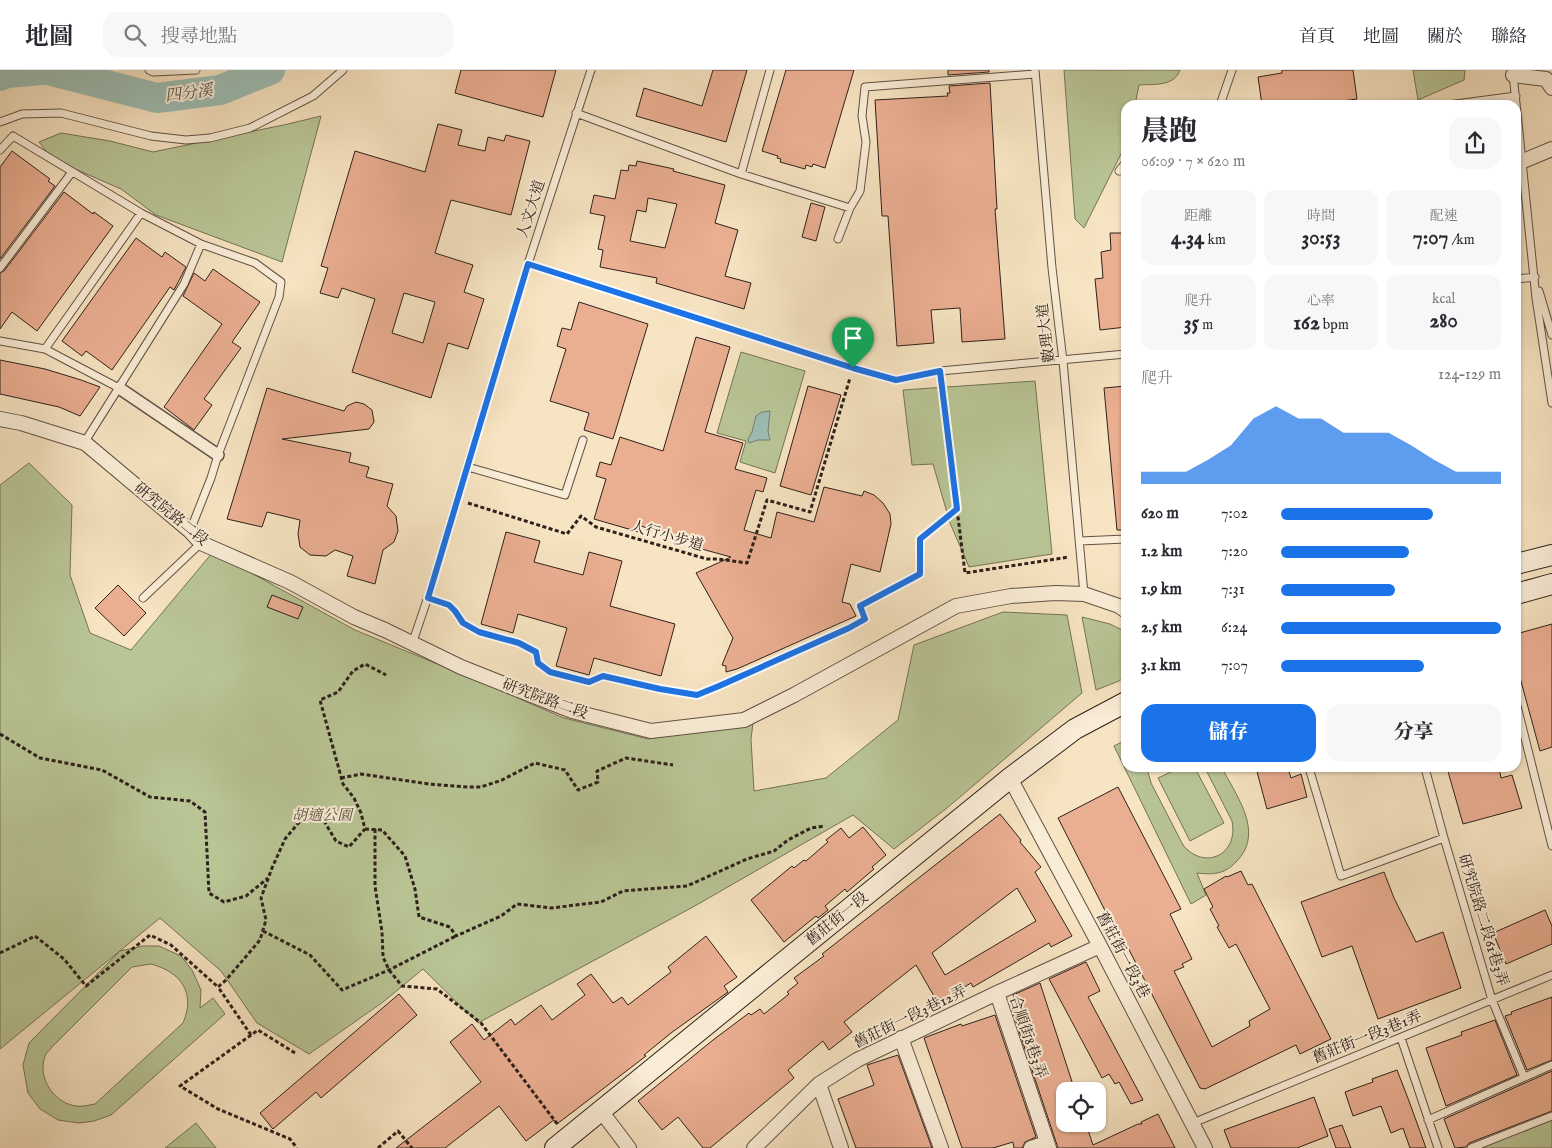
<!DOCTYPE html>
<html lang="zh-TW">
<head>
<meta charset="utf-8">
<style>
  :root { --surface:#fff; --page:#f7f7f7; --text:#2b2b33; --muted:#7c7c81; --line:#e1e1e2; --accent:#1a73e8 }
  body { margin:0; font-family:"IM FELL English","Noto Serif TC",serif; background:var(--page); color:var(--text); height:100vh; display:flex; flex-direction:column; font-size:19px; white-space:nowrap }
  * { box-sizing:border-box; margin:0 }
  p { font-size:16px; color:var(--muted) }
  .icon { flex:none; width:28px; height:28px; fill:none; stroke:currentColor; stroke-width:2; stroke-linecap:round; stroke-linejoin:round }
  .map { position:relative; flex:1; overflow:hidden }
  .panel { position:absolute; left:1121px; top:30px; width:400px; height:672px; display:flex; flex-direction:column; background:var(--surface); border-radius:15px; box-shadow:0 1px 4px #0004 }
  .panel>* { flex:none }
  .fabs { position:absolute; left:1056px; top:1012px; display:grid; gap:10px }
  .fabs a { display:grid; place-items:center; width:50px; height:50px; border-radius:10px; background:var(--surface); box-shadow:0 1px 4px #0004; font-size:25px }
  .pin { position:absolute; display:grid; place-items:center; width:42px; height:42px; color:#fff; margin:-51px -21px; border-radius:50% 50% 50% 0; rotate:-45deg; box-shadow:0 0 5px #0007 }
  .pin .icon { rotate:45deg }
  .round { display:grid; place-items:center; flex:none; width:52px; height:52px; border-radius:15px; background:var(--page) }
  .headline { display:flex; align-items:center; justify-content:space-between; height:85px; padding:0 20px }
  h1 { font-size:28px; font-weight:800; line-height:38px }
  .stats { display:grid; grid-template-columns:repeat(3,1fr); gap:8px; height:85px; padding:5px 20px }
  .stats div { display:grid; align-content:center; border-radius:12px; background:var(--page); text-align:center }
  .stats b { font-size:21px; font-weight:800 }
  .stats small { font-size:14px; font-weight:400 }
  .stats p { font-size:14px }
  .chart { height:140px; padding:10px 20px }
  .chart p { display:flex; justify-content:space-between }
  .chart svg { width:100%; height:90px; margin-top:5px; fill:var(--accent); opacity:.7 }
  .button { display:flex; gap:10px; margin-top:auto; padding:10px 20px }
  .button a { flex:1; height:58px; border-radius:15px; background:var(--accent); color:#fff; font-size:20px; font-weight:800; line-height:58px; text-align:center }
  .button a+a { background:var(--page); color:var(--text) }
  ul { padding:0 20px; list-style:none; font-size:16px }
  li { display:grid; grid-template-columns:80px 60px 1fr; align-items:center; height:38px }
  li i { height:12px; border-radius:6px; background:var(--accent) }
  header { display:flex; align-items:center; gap:30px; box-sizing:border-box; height:70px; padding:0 25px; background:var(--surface); border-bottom:1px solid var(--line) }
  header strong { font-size:24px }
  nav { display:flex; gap:28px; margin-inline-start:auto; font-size:18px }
  .search { width:350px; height:45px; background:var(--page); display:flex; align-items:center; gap:12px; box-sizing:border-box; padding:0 18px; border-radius:15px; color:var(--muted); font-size:19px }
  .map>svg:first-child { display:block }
  .green { fill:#b9c595; stroke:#747358; fill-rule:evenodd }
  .water { fill:#9dbeb4; stroke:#717f77 }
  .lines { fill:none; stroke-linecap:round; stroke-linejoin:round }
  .river { stroke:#9dbeb4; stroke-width:30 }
  .building { fill:#eaae91; stroke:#2f211b; fill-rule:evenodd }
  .service-casing { stroke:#615245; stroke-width:9 }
  .pedestrian-casing { stroke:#615245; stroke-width:14 }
  .minor-casing { stroke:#615245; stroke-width:16 }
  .secondary-casing { stroke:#2f211b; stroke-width:22 }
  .path { stroke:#2f211b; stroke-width:3; stroke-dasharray:4 2.5; stroke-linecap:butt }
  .service { stroke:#faedd7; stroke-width:7 }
  .pedestrian { stroke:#faedd7; stroke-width:11 }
  .minor { stroke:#faedd7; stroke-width:14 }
  .secondary { stroke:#faedd7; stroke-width:20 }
  .route-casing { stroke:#fff; stroke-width:10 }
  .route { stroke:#1a73e8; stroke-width:6 }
  .labels { text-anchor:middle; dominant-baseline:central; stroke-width:4; stroke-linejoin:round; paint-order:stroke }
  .street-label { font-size:15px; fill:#2f211b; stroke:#faedd7 }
  .park-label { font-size:15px; font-style:italic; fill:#585240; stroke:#faedd7 }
  .water-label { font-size:16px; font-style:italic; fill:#505049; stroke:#faedd7 }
</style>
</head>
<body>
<header>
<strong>地圖</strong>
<div class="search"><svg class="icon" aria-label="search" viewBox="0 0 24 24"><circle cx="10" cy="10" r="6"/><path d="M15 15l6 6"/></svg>搜尋地點</div>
<nav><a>首頁</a><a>地圖</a><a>關於</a><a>聯絡</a></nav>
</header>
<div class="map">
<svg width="1552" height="1078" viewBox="0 0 1552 1078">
  <rect width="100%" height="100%" fill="#f7e4c2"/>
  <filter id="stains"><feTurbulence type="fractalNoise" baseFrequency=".004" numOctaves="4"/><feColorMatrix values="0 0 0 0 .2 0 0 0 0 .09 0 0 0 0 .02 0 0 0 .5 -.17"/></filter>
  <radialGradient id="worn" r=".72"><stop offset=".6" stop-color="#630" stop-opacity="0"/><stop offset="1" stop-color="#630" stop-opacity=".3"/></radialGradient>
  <path class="green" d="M1064 0H1180C1174 17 1153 14 1139 15L1135 35H1126V74L1084 158 1075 149Z
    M1413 0H1465L1464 10 1418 30Z
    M321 46 282 192 156 145 121 119 52 89 39 72 61 63 110 71 153 82 288 54Z
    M741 282 805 301 775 403 740 392 746 371 717 363Z
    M1035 311 1052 484 969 497 950 453 933 394 912 395 903 320Z
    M29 393 72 435 70 505 90 563 131 580 213 482 355 560 476 610 564 648 648 669 753 653 751 669 754 721 826 708 898 650 914 575 1003 542 1067 545 1082 623 947 738 894 779 853 745 693 837 478 953 423 899 383 932 309 984 257 953 221 901 160 848 0 979V415Z
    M1082 547 1110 554 1126 562V606L1119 611 1096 620Z
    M1126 670V698H1149L1148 702 1151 713 1183 775C1204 801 1239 785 1232 751L1205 698H1222C1237 727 1265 763 1236 792 1225 804 1213 805 1197 803L1206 825 1191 834 1114 676Z
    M1179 698H1195L1224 753 1190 771 1158 708Z
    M143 876H159L181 886 192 900 201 920 200 938 213 928 225 944 111 1045 94 1051 79 1053 58 1050 40 1039 28 1023 23 995 29 973 120 881ZM151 894C181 902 196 923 183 953L95 1034C89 1035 82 1037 76 1036 54 1033 37 1008 45 986 46 983 50 980 52 977L132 897Z
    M1552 1048V1078H1477Z
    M196 1053 216 1078H165Z"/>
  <path class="water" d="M770 341 768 361 770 370H758L749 373 748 369 752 362 756 346 762 342Z"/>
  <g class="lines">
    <path class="river" d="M48 0 157 28 220 20 270 0
      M0 6 7 3 43 0"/>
  </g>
  <path class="building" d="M461 0H556L543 47 455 23Z
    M713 0H747L726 72 636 46 644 18 702 36Z
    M786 0H854L825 98 813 94 812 97 806 95 805 99 780 92 781 89 777 88 778 86 762 81Z
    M948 0H989V2L948 5Z
    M1282 0H1353L1357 29 1314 35H1262L1258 7 1282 3Z
    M990 13 997 139H995L1005 269 962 272 960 238 931 240 934 273 897 276 888 146H882L875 30 948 26 947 23H950L949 16Z
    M438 54 462 60 458 75 485 81 488 67 504 71 506 65 530 71 511 145 451 130 435 183 473 195 464 222 484 229 468 279 448 273 431 328 352 302 375 229 342 218 338 228 320 223 328 198 321 196 355 81 425 102ZM404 223 435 232 423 273 392 263Z
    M12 81 50 109 48 111 55 116 0 189V97Z
    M637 91 674 99 673 101 725 115 715 153 738 160 725 206 751 213 744 239 656 213 657 208 600 197 603 180 598 179 605 146 590 143 594 125 615 129 621 100 628 101 629 95 636 96ZM648 128 677 134 665 178 630 171 637 140 646 142Z
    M64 122 93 144 94 142 113 156 37 261 12 242 0 259V203L4 201Z
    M811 133 825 137 816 171 802 167Z
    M1110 163H1126V257L1100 260 1095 209 1103 208 1101 182 1111 180Z
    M136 168 162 187 165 182 186 197 174 220 170 217 112 300 86 281 82 286 62 271Z
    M213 199 260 232 232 272 241 278 204 329 212 335 194 360 164 337 222 254 183 226 194 203 205 211Z
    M579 232 648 254 613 369 584 360 589 343 550 331 566 279 557 276 562 258 571 260Z
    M696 267 730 277 705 362 743 373 735 399 767 408 763 422 756 420 744 460 771 468 777 442 814 452 824 417 862 426 864 421 874 425 883 433 890 444 891 454 880 502 851 494 842 532 850 534 856 546 737 599 726 602V596L722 595 733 568 696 503 731 487 698 478 700 474 641 456 639 462 594 449 606 409 596 406 600 392 611 395 620 367 663 381Z
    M0 290 45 299 81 310 100 317 80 346 59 337 0 324Z
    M808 316 841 325 811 425 780 416Z
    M1126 316V460H1117L1104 318Z
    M267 318 344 341 347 336 356 332 364 334 372 340 374 352 369 359 282 369 351 383 349 392 369 397 366 407 393 414 387 436 396 446 398 461 394 472 383 480 375 514 347 506 353 486 335 480 326 486 310 485 300 477 298 464 300 450 267 442 262 457 227 449Z
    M506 462 540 471 534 492 583 505 589 482 622 491 610 536 675 554 661 606 594 588 589 605 556 596 567 558 518 544 513 563 481 554Z
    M118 515 146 543 124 566 95 538Z
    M272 525 303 537 298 549 267 537Z
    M1552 554V677L1540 681 1516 593V564Z
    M1256 698H1288L1291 708 1301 704 1307 727 1267 739Z
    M1447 698H1499L1501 708 1512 705 1522 738 1463 754Z
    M1118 717 1181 839 1170 844 1192 889 1182 894 1184 897 1174 901 1212 977 1250 956 1249 951 1270 939 1236 874 1229 878 1217 857 1219 856 1210 839 1213 837 1204 819 1226 806 1227 807 1241 801 1248 815 1252 814 1331 969 1300 984 1296 975 1205 1019 1200 1018 1123 868 1120 870 1058 748Z
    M1000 744 1021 770 1020 772 1041 797 1035 802 1072 866 1051 877 1049 873 973 917 971 913 938 933 916 895 844 952 852 962 829 980 823 971 788 1000 794 1008 710 1078H703L678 1047 662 1060 638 1031 713 970 749 943 751 945 760 939 764 944 789 924 787 922 798 913 794 908 824 886 822 884ZM1017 818 1036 851 945 905 932 883Z
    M863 757 886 785 872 797 874 799 847 822 845 819 825 836 828 840 818 848 816 846 784 872 751 830 792 796 794 798 804 790 806 791 828 772 826 770 841 758 849 768Z
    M1384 802 1394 828 1416 872 1443 862 1461 918 1378 949 1352 876 1322 887 1301 832Z
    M1545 840 1552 856V874L1506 894 1493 863Z
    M706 866 737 907 724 916 728 922 671 963 644 985 646 986 557 1054 554 1050 526 1071 499 1036 445 1078H396L481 1012 450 972 472 954 484 970 511 949 515 955 541 935 552 950 585 925 577 914 591 904 613 933 622 927 628 935 671 902 668 897Z
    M1086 892 1100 921 1088 927 1143 1030 1131 1034 1119 1012 1115 1014 1109 1004 1102 1008 1049 909Z
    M1040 913 1075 1021H1065V1054H1086L1093 1075 1138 1054H1142L1141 1052 1158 1044 1175 1078H1058L1012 940 1018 938 1013 925Z
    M399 924 417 945 321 1028 316 1022 273 1059 260 1043Z
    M1552 927V990L1527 1000 1505 946 1512 944 1511 942Z
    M995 945 1036 1067 1025 1072 1022 1078H1014L1013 1072 993 1078H962L924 968 961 954 962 956Z
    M1495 950 1517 1005 1446 1036 1426 978 1462 965 1461 962Z
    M898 985 932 1078H856L838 1029 874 1015 867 995Z
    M1397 1000 1409 1031 1426 1078H1410L1403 1058 1391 1063 1381 1036 1353 1046 1345 1022 1373 1012 1372 1009Z
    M1552 1001V1041L1469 1073 1466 1077 1455 1078 1444 1049Z
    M1314 1027 1328 1066 1297 1078H1231L1224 1060Z
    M1342 1055 1351 1078H1336L1329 1059Z"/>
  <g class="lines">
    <defs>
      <path id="service" d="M149 0 153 2 196 0
        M1035 0 1052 198 1063 291 1084 524
        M1513 4 1536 228 1552 333
        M1220 35 1232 0
        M1448 35 1516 26
        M576 43 741 104 850 138
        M0 52 22 44 61 43 151 66 186 70 210 68 250 58 313 26 343 0
        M0 80 13 66 141 143 201 174
        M1119 101 1126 92
        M741 104 770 0
        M838 169 850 138 860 121 866 72 862 46 865 17 1035 4
        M528 194 853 298 896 310 940 301 1126 284
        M0 198 72 102
        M1516 209 1535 207
        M1539 221 1552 265
        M0 271 45 279 119 318
        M45 279 141 143
        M84 373 184 214 201 174 255 193 281 212 279 227 218 385 211 408 190 461
        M468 397 565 425 583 370
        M1080 471 1126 469
        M143 528 201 473
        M412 574 428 527 528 194 591 0
        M1516 632 1552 776
        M1309 698 1341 806 1444 768
        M1425 698 1444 768 1492 930 1524 1007
        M1401 968 1438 1078
        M1428 1050 1552 995
        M1193 1053 1552 905
        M1471 1078 1552 1046"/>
      <path id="pedestrian" d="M119 318 218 385"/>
      <path id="minor" d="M1513 5 1546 9 1552 18
        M1523 91 1552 79
        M0 349 21 353 85 373 190 461 201 473 290 512 354 547 385 560 461 597 572 641 651 661 744 650 794 625 956 536 1011 526 1055 523 1084 524 1119 536 1126 541
        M1010 708 1100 876 1205 1078
        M997 923 1049 1078
        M901 968 941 1078
        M819 1014 841 1078
        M601 1041 629 1078
        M754 1078 819 1014 857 990 997 923 1100 876
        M1031 1078 1047 1073"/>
      <path id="secondary" d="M1516 494 1552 485
        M1516 524 1552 514
        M555 1078 1010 708 1075 659 1126 632"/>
    </defs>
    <use href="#service" class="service-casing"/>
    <use href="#pedestrian" class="pedestrian-casing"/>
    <use href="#minor" class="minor-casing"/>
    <use href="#secondary" class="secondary-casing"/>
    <path class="path" d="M941 311 965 503 1069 487
      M468 433 567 464 581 446 596 457 707 489H718L747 493 767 430 810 442 850 308
      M438 531 449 535 455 541 463 553 479 562 519 573 536 582 539 593 550 602 589 612 603 606 660 619 697 625 719 616 865 549 860 536 920 504V469L957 439
      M0 664 40 688 102 700 150 727 190 731 205 742 209 823 224 832 246 826 268 808
      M341 708 361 704 429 714 467 717H481L502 710 535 693 565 700 578 720 598 712 597 701 626 688 673 695
      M365 759 382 760 405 786 415 819 419 847 450 857 456 866 501 846 517 834 551 838 601 832 623 821 687 816 747 789 774 781 788 770 811 758 825 756
      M375 759V816L382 862 383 887 389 900 402 916 437 919 481 953 558 1055
      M263 861 310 885 342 920 389 900 456 866
      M0 883 35 866 64 889 86 916 150 865 171 875 218 917
      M251 965 218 917 226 910 260 870 266 850 261 828 272 798 285 769 301 750 321 746 336 771 349 777 365 759 361 743 354 728 343 714 320 630 338 622 353 601 365 594 386 605
      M295 983 258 960 180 1016 218 1039 290 1069 297 1078
      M378 1078 398 1061 412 1078"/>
    <use href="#service" class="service"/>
    <use href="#pedestrian" class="pedestrian"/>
    <use href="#minor" class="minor"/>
    <use href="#secondary" class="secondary"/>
  </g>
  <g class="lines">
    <defs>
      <path id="route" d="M528 194 853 298 896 310 940 301 957 439 920 469V504L860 536 865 549 849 558 719 616 697 625 660 619 603 606 589 612 550 602 538 593 536 582 519 573 479 562 463 553 455 541 449 535 428 528Z"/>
    </defs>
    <use href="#route" class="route-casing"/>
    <use href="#route" class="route"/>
  </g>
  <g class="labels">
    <g class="street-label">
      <text transform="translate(531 139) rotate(-72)">人文大道</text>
      <text transform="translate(1046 263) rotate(-97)">數理大道</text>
      <text transform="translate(171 444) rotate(39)">研究院路二段</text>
      <text transform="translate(667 466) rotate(16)">人行小步道</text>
      <text transform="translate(545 629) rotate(20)">研究院路二段</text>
      <text transform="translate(837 849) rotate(-39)">舊莊街一段</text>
      <text transform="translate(1483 850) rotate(73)">研究院路二段61巷3弄</text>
      <text transform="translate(1123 885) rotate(62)">舊莊街一段3巷</text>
      <text transform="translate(910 947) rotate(-26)">舊莊街一段3巷12弄</text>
      <text transform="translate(1028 967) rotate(71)">合順街8巷3弄</text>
      <text transform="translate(1367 967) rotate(-22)">舊莊街一段3巷1弄</text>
    </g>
    <g class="park-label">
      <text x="322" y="745">胡適公園</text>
    </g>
    <g class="water-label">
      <text transform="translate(189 24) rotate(-7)">四分溪</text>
    </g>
  </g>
  <rect width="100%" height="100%" filter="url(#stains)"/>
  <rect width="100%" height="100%" fill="url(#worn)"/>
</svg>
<div class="fabs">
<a><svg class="icon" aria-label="locate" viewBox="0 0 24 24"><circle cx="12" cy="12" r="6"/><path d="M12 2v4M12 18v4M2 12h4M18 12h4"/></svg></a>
</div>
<div class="pin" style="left:853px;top:298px;background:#1e9e55"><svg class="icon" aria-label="arrive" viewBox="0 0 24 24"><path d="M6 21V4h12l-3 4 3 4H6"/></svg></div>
<section class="panel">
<div class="headline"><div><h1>晨跑</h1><p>06:09 · 7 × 620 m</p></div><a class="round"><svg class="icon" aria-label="share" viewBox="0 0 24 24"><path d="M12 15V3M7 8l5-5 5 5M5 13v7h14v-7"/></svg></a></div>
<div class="stats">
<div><p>距離</p><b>4.34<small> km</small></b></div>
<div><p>時間</p><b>30:53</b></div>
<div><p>配速</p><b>7:07<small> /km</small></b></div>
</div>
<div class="stats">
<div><p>爬升</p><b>35<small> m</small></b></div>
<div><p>心率</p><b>162<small> bpm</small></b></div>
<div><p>kcal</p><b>280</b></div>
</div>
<div class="chart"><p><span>爬升</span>124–129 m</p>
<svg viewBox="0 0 160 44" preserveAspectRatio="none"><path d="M0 44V38L10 38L20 38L30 32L40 25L50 12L60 6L70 12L80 12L90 19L100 19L110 19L120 25L130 32L140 38L150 38L160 38V44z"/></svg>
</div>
<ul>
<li><b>620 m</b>7:02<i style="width:69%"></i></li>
<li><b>1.2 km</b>7:20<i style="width:58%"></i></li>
<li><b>1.9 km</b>7:31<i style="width:52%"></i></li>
<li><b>2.5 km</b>6:24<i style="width:100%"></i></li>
<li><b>3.1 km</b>7:07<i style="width:65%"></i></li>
</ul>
<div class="button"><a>儲存</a><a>分享</a></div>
</section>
</div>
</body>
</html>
